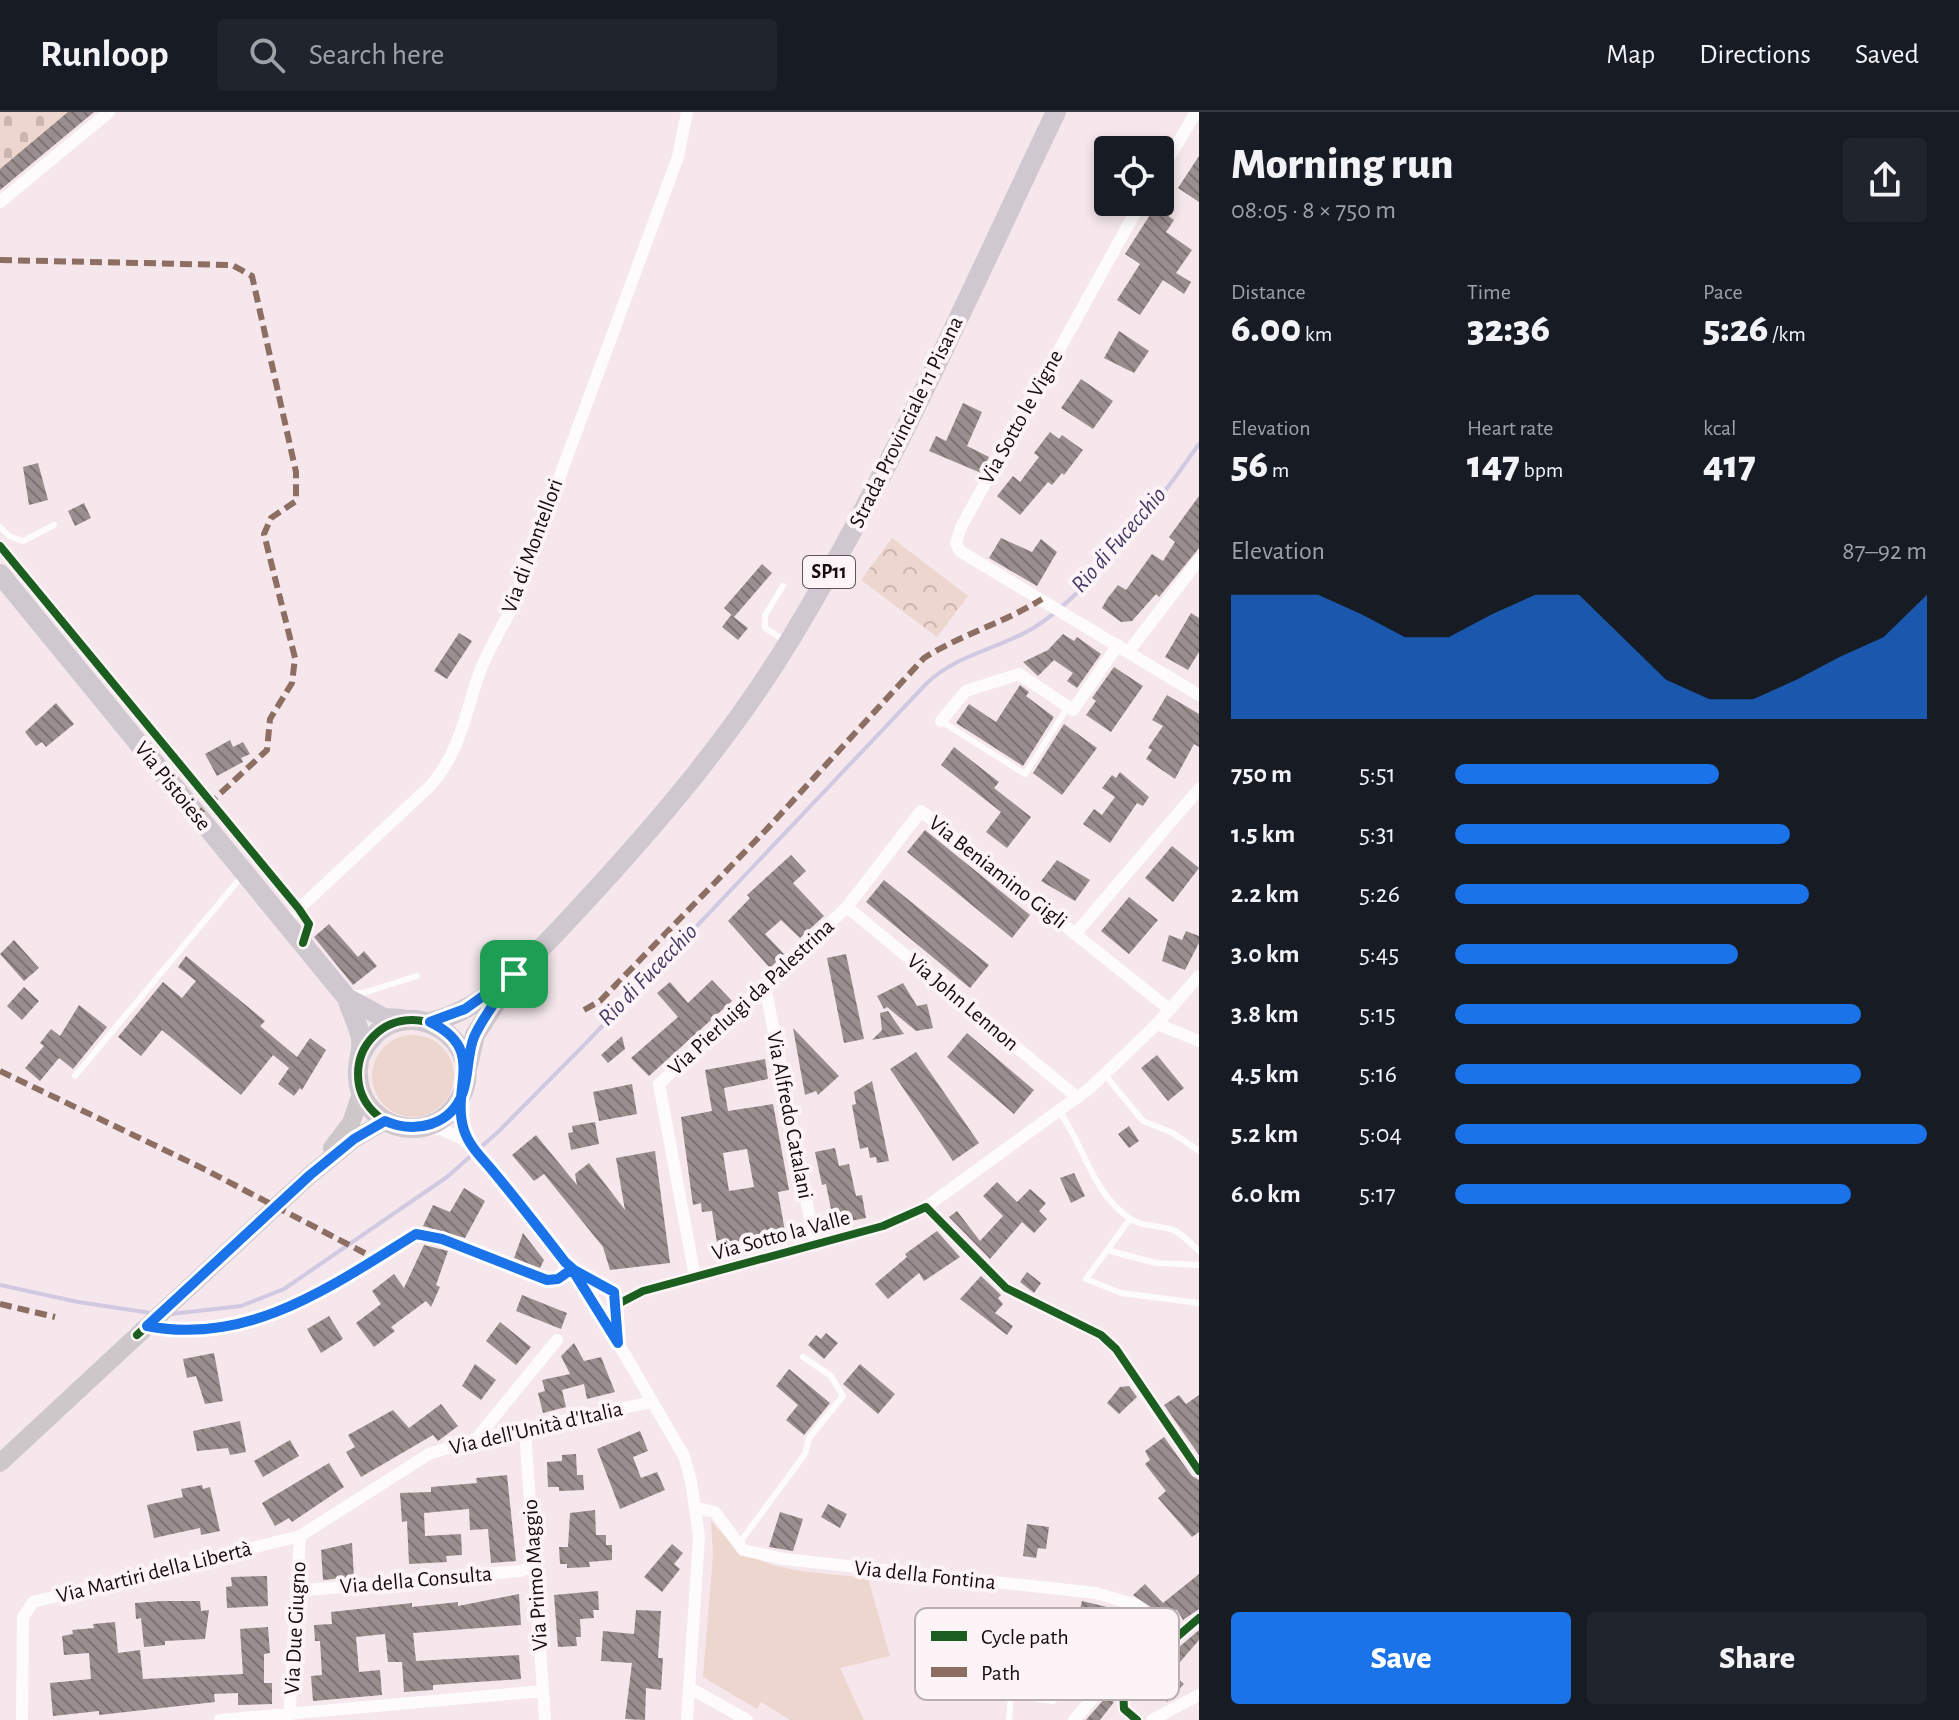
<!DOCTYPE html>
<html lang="en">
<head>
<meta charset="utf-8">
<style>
  :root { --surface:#171b24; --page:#20242c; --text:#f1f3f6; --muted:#9ea1a6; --line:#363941; --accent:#1a73e8 }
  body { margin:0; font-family:"Alegreya Sans",sans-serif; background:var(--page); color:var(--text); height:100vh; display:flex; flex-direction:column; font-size:30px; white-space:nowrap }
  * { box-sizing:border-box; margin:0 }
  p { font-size:26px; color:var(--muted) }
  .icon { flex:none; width:44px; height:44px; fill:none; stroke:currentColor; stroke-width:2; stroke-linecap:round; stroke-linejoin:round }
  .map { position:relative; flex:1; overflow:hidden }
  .side { display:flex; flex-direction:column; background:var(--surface); width:760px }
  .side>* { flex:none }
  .tools { position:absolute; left:1094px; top:24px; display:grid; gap:16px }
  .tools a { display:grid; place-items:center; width:80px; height:80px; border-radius:8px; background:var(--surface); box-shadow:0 4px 12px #0003; font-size:40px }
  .pin { position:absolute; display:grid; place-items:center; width:68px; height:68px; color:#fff; margin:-34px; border-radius:16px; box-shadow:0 4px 12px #0006 }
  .round { display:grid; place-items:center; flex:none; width:84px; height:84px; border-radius:8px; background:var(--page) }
  .summary { display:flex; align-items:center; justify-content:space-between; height:136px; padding:0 32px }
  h1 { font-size:44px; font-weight:800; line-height:60px }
  .metrics { display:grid; grid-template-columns:repeat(3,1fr); gap:12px; height:136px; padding:8px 32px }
  .metrics div { display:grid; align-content:center }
  .metrics b { font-size:40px; font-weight:800 }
  .metrics small { font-size:22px; font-weight:400 }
  .metrics p { font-size:22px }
  .chart { height:224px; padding:16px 32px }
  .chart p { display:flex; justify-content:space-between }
  .chart svg { width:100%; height:144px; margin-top:8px; fill:var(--accent); opacity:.7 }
  .cta { display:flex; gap:16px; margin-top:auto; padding:16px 32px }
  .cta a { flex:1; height:92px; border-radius:8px; background:var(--accent); color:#fff; font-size:32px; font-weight:800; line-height:92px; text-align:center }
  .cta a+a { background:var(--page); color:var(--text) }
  ul { padding:0 32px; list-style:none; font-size:26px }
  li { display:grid; grid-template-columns:128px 96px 1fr; align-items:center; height:60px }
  li i { height:20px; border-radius:10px; background:var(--accent) }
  header { display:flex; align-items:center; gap:48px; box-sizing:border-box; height:112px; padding:0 40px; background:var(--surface); border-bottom:2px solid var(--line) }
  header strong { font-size:38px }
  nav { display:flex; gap:44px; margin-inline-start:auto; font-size:28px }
  .search { width:560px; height:72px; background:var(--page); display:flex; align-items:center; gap:20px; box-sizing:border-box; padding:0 28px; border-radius:8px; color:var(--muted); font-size:30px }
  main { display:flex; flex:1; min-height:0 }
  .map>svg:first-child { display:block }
  .green { fill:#ecd6cd }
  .cemetery { fill:url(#cemetery-stones) }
  .park { fill:url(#park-crowns) }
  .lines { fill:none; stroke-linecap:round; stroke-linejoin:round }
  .stream { stroke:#d1c8e1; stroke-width:4 }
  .building { fill:url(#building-back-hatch); fill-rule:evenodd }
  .service { stroke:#fefbfc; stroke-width:6 }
  .minor { stroke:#fefbfc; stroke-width:12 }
  .secondary { stroke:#cdc7ca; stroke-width:18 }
  .primary { stroke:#d0c8cf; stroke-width:20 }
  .quiet { stroke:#8d6e63; stroke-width:6; stroke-dasharray:12 6; stroke-linecap:butt }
  .cycleway-casing { stroke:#fcf4f6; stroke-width:13 }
  .cycleway { stroke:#1b5e20; stroke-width:8 }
  .route-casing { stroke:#fff; stroke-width:16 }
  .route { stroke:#1a73e8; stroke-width:10 }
  .labels { text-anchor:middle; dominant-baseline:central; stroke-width:8; stroke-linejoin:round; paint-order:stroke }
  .shield { fill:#fcf4f6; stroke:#5d5256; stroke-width:2 }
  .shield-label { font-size:20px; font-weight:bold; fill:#190c11 }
  .street-label { font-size:22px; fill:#190c11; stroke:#fcf4f6 }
  .water-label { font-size:24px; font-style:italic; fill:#463967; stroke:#fcf4f6 }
  .key { fill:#fcf4f6; stroke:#b8aeb1; stroke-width:2 }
  .key-label { font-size:22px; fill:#190c11 }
</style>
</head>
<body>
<header>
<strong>Runloop</strong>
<div class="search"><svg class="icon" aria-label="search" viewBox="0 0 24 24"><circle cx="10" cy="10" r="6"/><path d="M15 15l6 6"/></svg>Search here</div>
<nav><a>Map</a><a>Directions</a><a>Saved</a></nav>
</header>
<main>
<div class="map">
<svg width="1199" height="1608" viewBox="0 0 1199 1608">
  <defs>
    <pattern id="cemetery-stones" width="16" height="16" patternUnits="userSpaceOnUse" patternTransform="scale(2)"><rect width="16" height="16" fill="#ecd6cd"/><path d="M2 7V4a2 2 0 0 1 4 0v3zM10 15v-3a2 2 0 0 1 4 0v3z" fill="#cab6af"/></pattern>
    <pattern id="park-crowns" width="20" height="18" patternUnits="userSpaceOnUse" patternTransform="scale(2)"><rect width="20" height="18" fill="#ecd6cd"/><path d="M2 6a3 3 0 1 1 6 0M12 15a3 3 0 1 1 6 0" fill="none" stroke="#cab6af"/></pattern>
    <pattern id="building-back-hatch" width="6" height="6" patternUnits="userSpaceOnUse" patternTransform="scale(2)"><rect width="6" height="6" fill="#9b8e8f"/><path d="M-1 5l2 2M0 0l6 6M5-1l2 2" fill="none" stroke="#7e7273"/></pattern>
  </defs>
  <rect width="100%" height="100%" fill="#f5e7eb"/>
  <path class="green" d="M372 964a41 41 0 1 1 82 0a41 41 0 1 1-82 0Z
    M711 1409C720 1419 731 1433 743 1440 779 1462 828 1461 868 1466L890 1544 840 1556 864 1608H790L761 1590 757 1597 703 1565 713 1443Z"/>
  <path class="cemetery" d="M0 0H94L0 78Z"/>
  <path class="park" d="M892 426 968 484 937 525 861 468Z"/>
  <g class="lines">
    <path class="stream" d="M0 1173 78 1190 151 1201
      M171 1202 241 1194 284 1177 447 1065 499 1019 587 930 927 571C959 541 1000 537 1035 515 1087 483 1164 383 1199 332"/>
  </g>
  <path class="building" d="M68 0H94L0 78V57Z
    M1199 44V90L1178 76Z
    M1155 95 1174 108 1166 120 1192 138 1176 161 1191 170 1184 182 1163 168 1140 203 1117 188 1140 152 1125 142Z
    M1119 219 1149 239 1134 261 1104 246Z
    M1081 267 1113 289 1093 317 1061 296Z
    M963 291 982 300 967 334 989 345 981 361 929 339 936 324 946 329Z
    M1050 320 1059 327 1062 323 1083 338 1064 363 1062 361 1052 373 1048 370 1020 403 997 384 1013 364 1020 370 1039 345 1034 341Z
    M38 351 48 388 29 393 23 355Z
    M1199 384V436L1159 485 1156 482 1132 509 1121 510 1102 496 1107 487 1118 473 1126 478 1152 442 1163 449 1175 430 1169 425Z
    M84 391 91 406 75 414 68 399Z
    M1001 426 1032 440 1041 427 1057 440 1037 474 989 446Z
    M762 452 772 461 734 505 724 496Z
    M1191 501 1199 506V540L1188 558 1165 545Z
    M731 503 748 516 738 528 722 515Z
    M459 521 472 529 447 567 434 559Z
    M1063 522 1074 529 1077 525 1101 542 1077 576 1067 569 1073 561 1054 548 1038 564 1023 550 1048 538Z
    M1114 555 1143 574 1111 620 1086 603 1096 589 1092 586Z
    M1020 573 1029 580 1026 584 1054 605 1023 654 956 611 969 592 996 610Z
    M1167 583 1199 602V635L1194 632 1175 667 1146 647 1152 638 1148 636 1163 614 1152 608Z
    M56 591 74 612 46 635 42 630 36 634 25 620Z
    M1064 612 1097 636 1062 683 1033 661Z
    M230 628 233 635 243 630 250 642 241 646 243 650 217 664 205 642Z
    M954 635 999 670 994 676 1031 705 1007 736 986 720 1001 700 941 653Z
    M1120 660 1149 685 1143 694 1137 691 1110 731 1083 712 1094 697 1102 703 1115 685 1102 676 1112 663 1116 666Z
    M925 718 1030 803 1012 826 907 740Z
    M1172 734 1199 756 1173 790 1145 766Z
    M791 743 806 759 793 771 824 804 800 826 781 808 765 822 784 842 770 856 728 809 750 786 747 783Z
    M1057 748 1090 768 1075 789 1041 769Z
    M884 768 989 853 970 876 866 790Z
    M1129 785 1158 808 1129 842 1101 819Z
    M329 812 358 845 364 839 377 854 353 873 314 825Z
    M1186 819 1199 824V831L1185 858 1162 849 1169 823 1182 828Z
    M14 828 39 856 24 869 0 842Z
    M846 842 864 927 844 931 827 846Z
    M186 844 265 909 260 914 297 945 310 926 326 938 302 978 300 976 294 984 278 972 289 956 273 943 241 983 162 918 141 944 118 925 163 870 182 886 196 869 178 855Z
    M712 868 732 889 649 964 631 946 678 905 657 881 670 870 688 891Z
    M903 871 917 894 927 892 933 916 916 919 887 895 884 897 877 884Z
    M24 875 39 889 22 908 7 894Z
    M79 893 107 915 73 957 59 946 40 969 25 956 44 934 40 931 51 917 60 924Z
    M888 899 904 922 872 928 882 918 880 901Z
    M793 916 839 964 818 983 816 979 805 983Z
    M967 921 1034 978 1014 1002 947 945Z
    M622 924 625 937 608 951 601 943Z
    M916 940 979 1031 953 1049 890 957Z
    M1157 943 1184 976 1168 989 1141 956Z
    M765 947 768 967 724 976 728 999 773 992 789 1078 778 1080 786 1125 718 1137 712 1099 702 1100 701 1091 693 1093 681 1005 712 999 705 958ZM747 1037 754 1075 729 1079 723 1041Z
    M872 969 889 1049 877 1051 876 1045 870 1046 868 1035 860 1037 852 993 856 992 854 980Z
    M632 972 637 1002 599 1009 593 980Z
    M595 1010 599 1032 571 1038 568 1021 573 1020 572 1014Z
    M1129 1014 1139 1029 1129 1036 1118 1022Z
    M536 1023 577 1073 575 1062 589 1051 625 1098 616 1046 655 1039 670 1151 610 1158 603 1135 544 1062 534 1069 512 1043Z
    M835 1036 839 1054 849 1052 856 1084 862 1083 866 1106 834 1112 826 1072 822 1073 815 1040Z
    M1074 1061 1085 1084 1071 1091 1060 1066Z
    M997 1070 1017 1090 1030 1077 1046 1091 1039 1099 1047 1107 1034 1121 1022 1110 990 1147 949 1105 957 1099 980 1129 1003 1104 983 1084Z
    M464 1076 485 1089 465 1126 423 1114 433 1093 450 1100Z
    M937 1119 960 1145 924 1169 919 1161 888 1187 875 1172 907 1145 905 1142Z
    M523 1121 544 1148 540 1156 514 1146Z
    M424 1133 448 1139 436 1173 440 1175 431 1195 426 1189 391 1215 395 1219 374 1235 356 1211 381 1192 372 1179 394 1162 404 1176Z
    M1027 1160 1041 1171 1034 1181 1020 1170Z
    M981 1164 1001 1183 998 1186 1003 1192 995 1201 1013 1214 1007 1223 960 1187Z
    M522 1183 567 1201 561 1217 516 1199Z
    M329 1204 343 1227 321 1241 307 1217Z
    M500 1210 531 1235 516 1253 486 1229Z
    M826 1221 838 1231 824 1247 808 1233 816 1223 821 1227Z
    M574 1231 584 1249 601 1245 615 1280 587 1287 584 1272 562 1278 566 1295 543 1301 538 1281 545 1279 542 1268 570 1262 561 1244Z
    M214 1241 223 1289 205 1292 196 1264 187 1266 183 1247Z
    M475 1252 496 1268 481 1288 462 1274Z
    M860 1252 895 1282 878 1302 843 1272Z
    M789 1257 830 1291 804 1323 786 1308 798 1293 776 1274Z
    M1129 1274 1137 1285 1119 1302 1107 1291 1120 1275Z
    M1179 1283 1186 1292 1199 1283V1343L1164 1293Z
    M441 1292 458 1314 438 1329 433 1323 361 1365 346 1340 355 1335 348 1323 393 1298 409 1316Z
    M240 1309 246 1340 230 1343 228 1336 197 1339 193 1319Z
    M640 1319 648 1339 633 1345 641 1366 657 1360 665 1378 620 1397 597 1337Z
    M1164 1325 1192 1364 1199 1368V1420L1192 1425 1158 1386 1166 1379 1145 1352 1150 1348 1145 1339Z
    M290 1328 299 1344 263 1365 254 1349Z
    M576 1342 577 1363H583L584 1378 559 1379V1375H548L547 1350 562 1349V1343Z
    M329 1351 344 1375 292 1410 289 1406 275 1414 262 1391Z
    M507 1363 516 1449 491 1451 488 1417 470 1418 469 1397 424 1401 425 1424 461 1422 462 1443 446 1444 447 1450 409 1452 407 1409 402 1410 400 1381 431 1380V1375L477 1371 476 1366Z
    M202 1373 203 1377 210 1375 220 1419 201 1423 200 1416 154 1426 147 1393 183 1385 181 1377Z
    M828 1392 847 1402 840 1416 821 1405Z
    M595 1398 596 1423H606V1433H612V1448L589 1450 590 1455 567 1456V1452H560L559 1435H568L570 1401Z
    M780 1400 803 1407 793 1439 769 1435Z
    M1027 1412 1049 1415 1046 1437 1038 1436 1036 1446 1023 1444Z
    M352 1431 354 1465 323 1468 321 1438Z
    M672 1432 683 1441 674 1452 680 1457 662 1480 644 1465Z
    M1199 1462V1497L1183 1508 1177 1498 1167 1497 1161 1502 1133 1483 1145 1472 1163 1491Z
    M267 1464 268 1494 227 1496 226 1475 232 1474 231 1465Z
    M598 1479 599 1498H593L594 1506 580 1507 581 1525H576L577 1534 558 1535 554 1483Z
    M519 1482 521 1513 413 1521 416 1549 519 1543 521 1567 433 1573V1578L404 1580 402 1550H388L385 1522 356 1525 359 1560 380 1558 382 1583 313 1589 311 1564 322 1563 320 1529H315L314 1513 332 1512 331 1500 412 1491V1495L458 1490V1494Z
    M161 1489H200L201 1499 209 1498 205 1527 165 1529V1533L144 1535 141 1506 136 1507 135 1491Z
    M1082 1489 1132 1501 1140 1508 1132 1520 1080 1497Z
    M636 1498 661 1499 658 1546H663L661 1578 646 1576 645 1608 625 1607 632 1551 601 1549 603 1519 634 1522Z
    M115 1510 118 1541 140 1538 143 1567 243 1562 240 1517 268 1515 270 1541 264 1542V1571H272V1592L238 1593V1581L214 1582 215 1590 99 1603V1599L53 1604 50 1571 91 1567 89 1541 64 1543 62 1524 73 1522 72 1518 94 1516 93 1512Z
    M1199 1518V1528L1174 1557 1164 1548Z
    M1164 1554 1184 1572 1167 1590 1148 1572Z
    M1106 1585 1114 1590 1100 1608H1086Z"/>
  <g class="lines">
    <path class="service" d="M0 415 9 424 23 429 54 413
      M783 474 765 503V516L785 529
      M941 609 1025 662 1068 595
      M351 881H363L417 864
      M1105 963 1143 1009 1173 1021 1199 1039
      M75 964 242 764
      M1059 999C1085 1035 1091 1079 1129 1106 1142 1115 1156 1113 1170 1117 1180 1119 1191 1132 1199 1139
      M1130 1107 1086 1167 1121 1181 1199 1191
      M1110 1139 1156 1151 1199 1153
      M738 1433 805 1342 809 1326 843 1284 831 1264 803 1245
      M1009 1608C1013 1571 1010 1520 1045 1498L1084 1504 1065 1578 1053 1589 1037 1587 1014 1567"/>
    <path class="minor" d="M1160 61 1196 0
      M0 90 109 0
      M1141 90 961 415 956 431 960 439 1199 583
      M1129 539 1199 448
      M941 609 966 579 1019 562 1073 598 1118 533
      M847 795 1078 986
      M285 810 432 672C459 640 464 607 477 568 484 544 499 522 510 499L678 45 687 0
      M1076 821 1199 677
      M765 874 815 1133
      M1157 912 1199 929
      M463 986V1016L469 1030 574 1158 590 1188
      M429 1017H441L469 1030
      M926 1095 1006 1176
      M695 1165 659 972 847 795 921 699 1169 897
      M591 1187a13 13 0 1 1 26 0a13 13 0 1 1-26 0Z
      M616 1193 643 1179 883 1114 926 1095 1090 976 1157 912 1199 864
      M594 1196 618 1231 684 1344 691 1369 699 1424 687 1608
      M147 1214C250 1234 333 1173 416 1122L442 1127 547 1168 558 1167 572 1157
      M1134 1266 1199 1359
      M525 1319 545 1608
      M476 1327 557 1228
      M697 1396 715 1400 743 1438 784 1447 1096 1481 1136 1493 1164 1516
      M296 1479 520 1459 535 1453
      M690 1576 747 1608
      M22 1608 23 1505 33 1490 300 1424 429 1342 476 1327 652 1290
      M220 1608 543 1579
      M289 1608 300 1424
      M1074 1608 1114 1562 1174 1506
      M1137 1608 1124 1597 1123 1578 1129 1566 1199 1506
      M1152 1608 1199 1583"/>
    <path class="secondary" d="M332 1036 351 1011 361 982
      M0 1351 310 1063 354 1027 385 1009"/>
    <path class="primary" d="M0 462 347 886C351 899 358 913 361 926 363 939 357 950 358 962 358 992 383 1016 413 1016 429 1016 445 1008 455 994 500 932 400 867 362 941
      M347 886 384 906 402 907
      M430 910C491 896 540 838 581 794 658 711 731 625 790 528 892 360 971 177 1056 0
      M467 957 475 923 508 872"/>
    <path class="quiet" d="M0 148 232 153 252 164 296 360V389L271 406 264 422 295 546 292 571 270 607 267 638 197 703
      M584 898 600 889 766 718 924 546C962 522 1004 511 1042 487
      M0 959 202 1056 376 1147
      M0 1192 55 1205"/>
    <defs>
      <path id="cycleway" d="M0 434 299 797 309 812 303 831
        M358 962a54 54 0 1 1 108 0a54 54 0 1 1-108 0Z
        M463 983V1016L469 1030 574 1158 590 1188
        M616 1193 643 1179 883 1114 926 1095 1006 1176 1101 1223 1116 1237 1199 1359
        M137 1223 310 1063 354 1027 385 1009
        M1137 1608 1124 1597 1123 1578 1129 1566 1199 1506"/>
    </defs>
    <use href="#cycleway" class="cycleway-casing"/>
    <use href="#cycleway" class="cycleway"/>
  </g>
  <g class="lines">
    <defs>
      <path id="route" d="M514 862C501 882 484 903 474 925 467 943 469 962 463 980 451 1014 415 1022 385 1009L354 1027 310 1063 147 1214C250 1234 333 1173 416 1122L442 1127 547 1168 558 1167 572 1157 618 1231 614 1180 574 1158 565 1150C541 1119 517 1088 492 1058 482 1046 469 1034 464 1018 450 975 488 938 430 910L465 897 514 862"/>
    </defs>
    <use href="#route" class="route-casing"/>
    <use href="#route" class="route"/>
  </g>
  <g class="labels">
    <rect class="shield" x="803" y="444" width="52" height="32" rx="6"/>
    <g class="shield-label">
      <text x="829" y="460">SP11</text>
    </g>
    <g class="street-label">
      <text transform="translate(1021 305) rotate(-61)">Via Sotto le Vigne</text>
      <text transform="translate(906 310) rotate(-64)">Strada Provinciale 11 Pisana</text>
      <text transform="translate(532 434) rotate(-70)">Via di Montellori</text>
      <text transform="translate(173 674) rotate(51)">Via Pistoiese</text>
      <text transform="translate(998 760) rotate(38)">Via Beniamino Gigli</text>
      <text transform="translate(751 885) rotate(-43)">Via Pierluigi da Palestrina</text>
      <text transform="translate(963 890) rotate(40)">Via John Lennon</text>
      <text transform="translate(790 1003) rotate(79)">Via Alfredo Catalani</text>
      <text transform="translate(781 1123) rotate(-15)">Via Sotto la Valle</text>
      <text transform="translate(536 1316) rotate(-13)">Via dell'Unità d'Italia</text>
      <text transform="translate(154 1460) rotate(-14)">Via Martiri della Libertà</text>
      <text transform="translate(535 1463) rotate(-94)">Via Primo Maggio</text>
      <text transform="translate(925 1463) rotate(6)">Via della Fontina</text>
      <text transform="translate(416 1468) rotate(-5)">Via della Consulta</text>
      <text transform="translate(295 1516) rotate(-87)">Via Due Giugno</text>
    </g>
    <g class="water-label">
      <text transform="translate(1119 428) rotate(-49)">Rio di Fucecchio</text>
      <text transform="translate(648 863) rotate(-46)">Rio di Fucecchio</text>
    </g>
  </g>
  <rect x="915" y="1496" width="264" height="92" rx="12" class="key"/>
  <rect x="931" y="1519" width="36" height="10" fill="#1b5e20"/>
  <rect x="931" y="1555" width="36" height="10" fill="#8d6e63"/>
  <g class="key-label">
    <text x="981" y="1532">Cycle path</text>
    <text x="981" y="1568">Path</text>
  </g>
</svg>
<div class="tools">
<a><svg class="icon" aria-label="locate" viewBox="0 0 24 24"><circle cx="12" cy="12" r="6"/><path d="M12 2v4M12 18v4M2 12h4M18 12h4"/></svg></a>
</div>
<div class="pin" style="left:514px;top:862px;background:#1e9e55"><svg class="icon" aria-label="arrive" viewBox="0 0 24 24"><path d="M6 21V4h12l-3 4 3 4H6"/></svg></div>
</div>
<section class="side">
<div class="summary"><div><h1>Morning run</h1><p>08:05 · 8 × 750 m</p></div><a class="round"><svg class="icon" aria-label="share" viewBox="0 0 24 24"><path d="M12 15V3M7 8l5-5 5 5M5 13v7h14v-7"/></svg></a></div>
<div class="metrics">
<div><p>Distance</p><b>6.00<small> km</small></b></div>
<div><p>Time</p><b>32:36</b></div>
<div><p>Pace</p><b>5:26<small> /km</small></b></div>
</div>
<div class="metrics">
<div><p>Elevation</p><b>56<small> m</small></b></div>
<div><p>Heart rate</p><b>147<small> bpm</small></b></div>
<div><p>kcal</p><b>417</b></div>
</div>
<div class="chart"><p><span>Elevation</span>87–92 m</p>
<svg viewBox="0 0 160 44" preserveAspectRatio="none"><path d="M0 44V6L10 6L20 6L30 12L40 19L50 19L60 12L70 6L80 6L90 19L100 32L110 38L120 38L130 32L140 25L150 19L160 6V44z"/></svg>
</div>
<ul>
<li><b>750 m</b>5:51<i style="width:56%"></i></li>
<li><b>1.5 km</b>5:31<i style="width:71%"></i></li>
<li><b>2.2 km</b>5:26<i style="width:75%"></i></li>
<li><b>3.0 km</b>5:45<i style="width:60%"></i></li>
<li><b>3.8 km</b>5:15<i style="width:86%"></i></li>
<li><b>4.5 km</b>5:16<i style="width:86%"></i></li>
<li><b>5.2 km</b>5:04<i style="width:100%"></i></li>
<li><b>6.0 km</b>5:17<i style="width:84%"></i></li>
</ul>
<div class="cta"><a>Save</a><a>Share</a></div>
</section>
</main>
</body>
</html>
